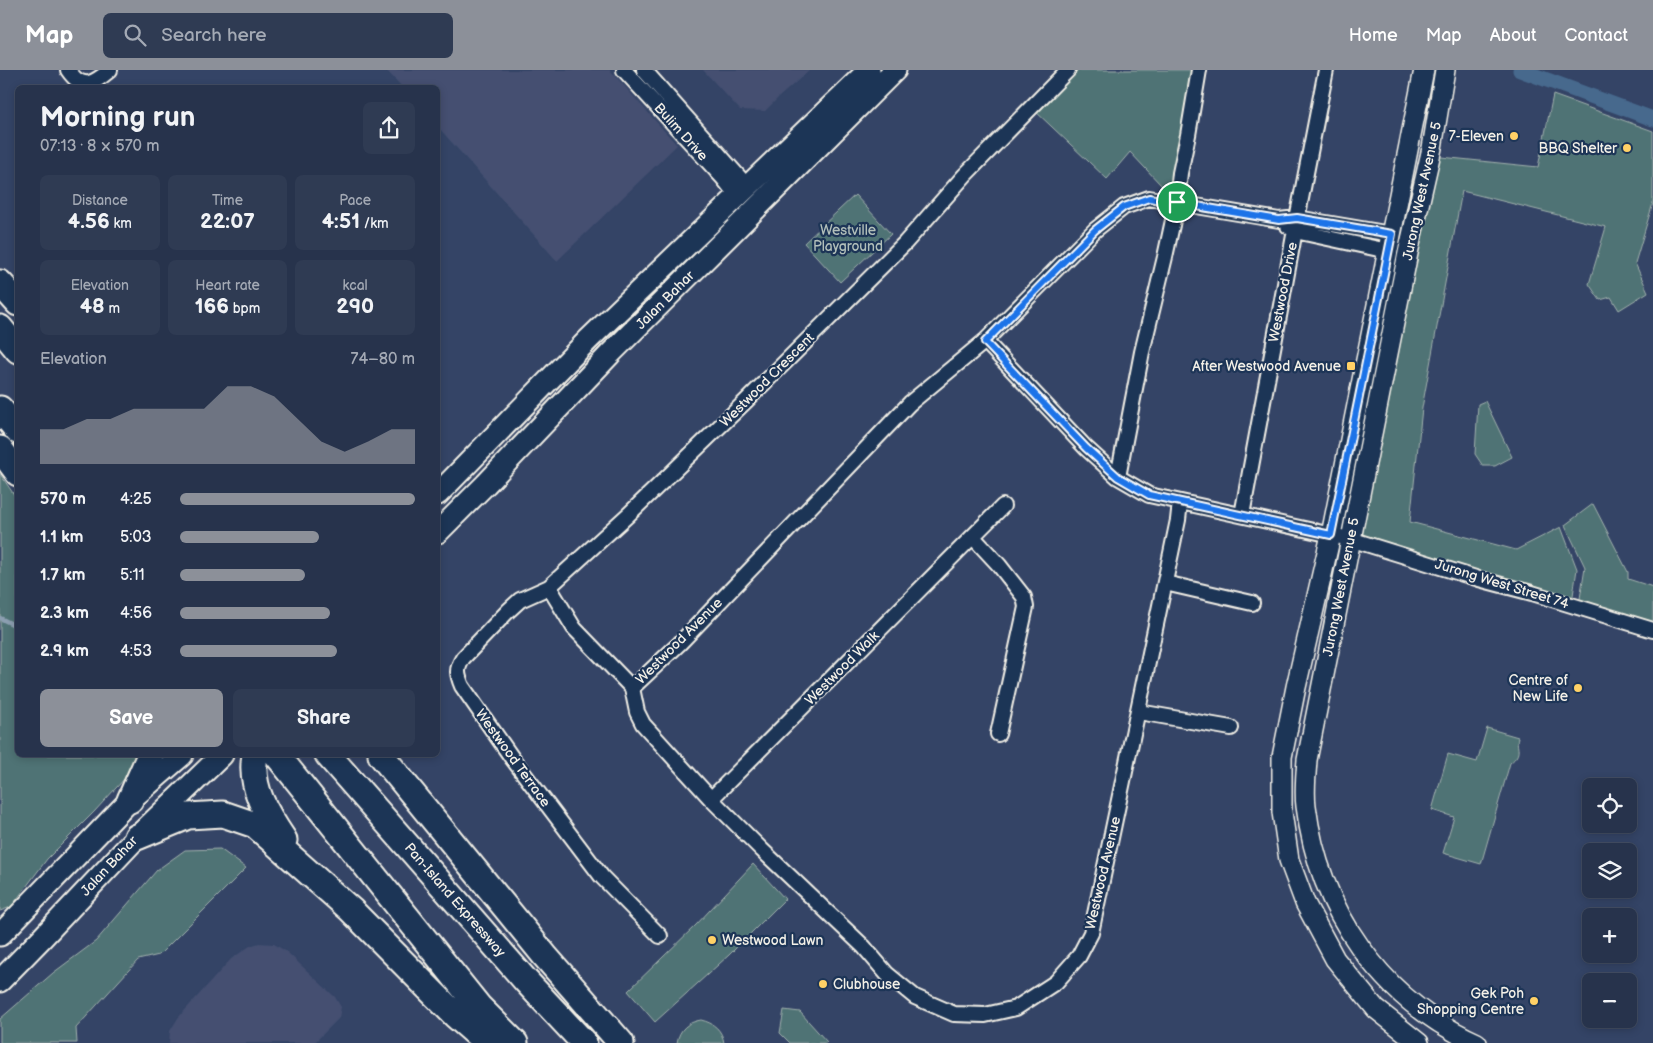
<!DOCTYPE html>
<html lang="en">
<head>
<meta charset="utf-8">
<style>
  :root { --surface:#27334c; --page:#2f3b53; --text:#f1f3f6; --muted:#a4aab5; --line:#434e64; --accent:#8c9099 }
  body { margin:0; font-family:"Balsamiq Sans",sans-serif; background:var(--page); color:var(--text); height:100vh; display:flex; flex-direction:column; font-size:19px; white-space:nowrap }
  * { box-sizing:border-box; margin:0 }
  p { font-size:16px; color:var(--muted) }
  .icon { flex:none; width:28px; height:28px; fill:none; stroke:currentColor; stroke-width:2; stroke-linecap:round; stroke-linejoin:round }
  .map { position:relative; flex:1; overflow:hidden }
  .sheet { position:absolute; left:15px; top:15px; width:425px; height:672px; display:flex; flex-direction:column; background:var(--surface); border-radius:8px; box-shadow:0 2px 8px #0003,0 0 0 1px var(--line) }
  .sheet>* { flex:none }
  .controls { position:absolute; left:1582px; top:708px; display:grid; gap:10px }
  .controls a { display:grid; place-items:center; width:55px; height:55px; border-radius:8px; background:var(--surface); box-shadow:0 2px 8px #0003,0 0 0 1px var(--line); font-size:25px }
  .pin { position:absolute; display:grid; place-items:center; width:42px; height:42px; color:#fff; margin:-21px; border:2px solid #fff; border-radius:50%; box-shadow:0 1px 5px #0007 }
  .round { display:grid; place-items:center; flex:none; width:52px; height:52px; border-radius:8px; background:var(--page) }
  .summary { display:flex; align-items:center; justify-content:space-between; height:85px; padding:0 25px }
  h1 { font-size:28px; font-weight:700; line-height:38px }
  .figures { display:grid; grid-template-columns:repeat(3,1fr); gap:8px; height:85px; padding:5px 25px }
  .figures div { display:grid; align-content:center; border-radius:8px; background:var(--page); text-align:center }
  .figures b { font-size:21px; font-weight:700 }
  .figures small { font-size:14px; font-weight:400 }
  .figures p { font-size:14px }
  .chart { height:140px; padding:10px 25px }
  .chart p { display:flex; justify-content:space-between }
  .chart svg { width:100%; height:90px; margin-top:5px; fill:var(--accent); opacity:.7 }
  .action { display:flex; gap:10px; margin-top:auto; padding:10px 25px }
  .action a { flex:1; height:58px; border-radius:8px; background:var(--accent); color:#fff; font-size:20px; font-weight:700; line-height:58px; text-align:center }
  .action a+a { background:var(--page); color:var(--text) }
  ul { padding:0 25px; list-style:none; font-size:16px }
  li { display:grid; grid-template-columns:80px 60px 1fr; align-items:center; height:38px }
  li i { height:12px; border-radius:6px; background:var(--accent) }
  header { display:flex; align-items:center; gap:30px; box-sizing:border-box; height:70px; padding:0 25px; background:var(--accent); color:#fff }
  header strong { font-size:24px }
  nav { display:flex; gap:28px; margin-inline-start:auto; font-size:18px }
  .search { width:350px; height:45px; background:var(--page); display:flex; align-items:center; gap:12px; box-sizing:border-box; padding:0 18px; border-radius:8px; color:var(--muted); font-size:19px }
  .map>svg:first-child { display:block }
  .built { fill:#444f71 }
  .green { fill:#507374; stroke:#a2b2ae }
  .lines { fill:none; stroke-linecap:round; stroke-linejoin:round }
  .stream { stroke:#8c9fb1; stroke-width:4.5 }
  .canal { stroke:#46698d; stroke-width:15 }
  .street-casing { stroke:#f4f1e8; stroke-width:18 }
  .secondary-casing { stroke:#f4f1e8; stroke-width:22 }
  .primary-casing { stroke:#f4f1e8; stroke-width:25 }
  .highway-casing { stroke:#f4f1e8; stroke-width:29 }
  .street { stroke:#1d3557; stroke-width:14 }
  .secondary { stroke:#1d3557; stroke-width:19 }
  .primary { stroke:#1d3557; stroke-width:21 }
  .highway { stroke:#1d3557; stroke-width:25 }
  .route-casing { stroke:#fff; stroke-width:10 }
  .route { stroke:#1a73e8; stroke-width:6 }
  .poi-dot { fill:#ffd166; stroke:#1d3557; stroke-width:2 }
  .labels { text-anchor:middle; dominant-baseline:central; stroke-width:4.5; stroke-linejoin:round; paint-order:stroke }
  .street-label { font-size:14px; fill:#f4f1e8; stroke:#1d3557 }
  .poi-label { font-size:14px; fill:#f4f1e8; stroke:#1d3557; text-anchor:end }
  .park-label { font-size:14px; fill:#b2bfba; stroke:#1d3557 }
</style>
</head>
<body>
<header>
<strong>Map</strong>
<div class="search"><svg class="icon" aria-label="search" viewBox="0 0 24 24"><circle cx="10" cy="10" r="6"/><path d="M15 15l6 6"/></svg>Search here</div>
<nav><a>Home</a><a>Map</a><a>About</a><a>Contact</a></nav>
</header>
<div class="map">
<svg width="1653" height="973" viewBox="0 0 1653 973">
  <rect width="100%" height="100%" fill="#344466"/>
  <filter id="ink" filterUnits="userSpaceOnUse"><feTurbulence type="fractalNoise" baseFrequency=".02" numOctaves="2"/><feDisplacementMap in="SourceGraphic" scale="10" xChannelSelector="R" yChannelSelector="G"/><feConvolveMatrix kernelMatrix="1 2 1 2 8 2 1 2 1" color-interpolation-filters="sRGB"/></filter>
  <g filter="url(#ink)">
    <path class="built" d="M386 0H610L677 75 557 191 438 57V18L402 17Z
      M703 0H810L779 27 765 41 740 40Z
      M259 873 274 874 287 882 335 927 341 937 339 948 314 973H169L170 961 178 948 231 889 250 876Z"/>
    <path class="green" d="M1070 0H1199L1177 132 1130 82 1107 109 1033 39Z
      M1553 25 1653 61V133L1635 193 1648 222 1619 240 1611 227 1600 230 1589 214 1606 157 1462 121 1422 338 1410 452 1516 480 1561 457 1577 499 1572 532 1350 469 1430 84 1441 87 1538 97Z
      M855 125 891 164 840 212 804 173Z
      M1485 331 1512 387 1495 396H1483L1475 384 1478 334Z
      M0 404 17 429 18 685H140L127 706 94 742 47 789 11 837 0 841Z
      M1593 434 1628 502V509L1653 517V558L1579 535 1585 497 1565 455Z
      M1487 658 1518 667C1515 678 1524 682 1510 693L1481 794 1443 783 1454 747 1432 740 1448 684 1477 692Z
      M220 779 246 798 159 885 138 890 76 958 77 973H0V949L53 903 96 871 157 800 185 780Z
      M753 794 785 829 729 885 655 952 628 921 696 855Z
      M784 940 800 942 827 972 826 973H790L780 963Z
      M701 950C714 953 722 960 724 973H677C679 959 688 952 701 950Z"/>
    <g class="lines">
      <path class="stream" d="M0 548 18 557"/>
      <path class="canal" d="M1520 0 1653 49"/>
      <defs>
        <path id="street" d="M68 0C83 22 94 13 110 0
          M624 0 723 108 737 126
          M644 0 747 116
          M1288 156 1295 161 1388 181
          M985 271 1086 378 1118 407 1149 425 1350 469 1479 509 1532 523 1653 560
          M1118 407 1142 282 1165 187 1177 132 1180 103 1188 65 1199 0
          M1242 445 1298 144 1326 0
          M973 467 999 495 1024 527 1026 537 998 664
          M1165 513 1252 533
          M549 517 574 558 632 618
          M632 618 637 642 643 654 711 729 762 780 864 877 887 904 915 927 954 944 985 945 1016 938 1056 912 1079 886 1091 863 1178 450 1180 432
          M632 618 679 574 910 333 985 271 1095 160 1124 137 1149 128 1279 150 1297 148 1391 164
          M1139 642 1231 658
          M711 729 1003 436
          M660 866 602 807 512 688 462 616C457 604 456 599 463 588L508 541 520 530 549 517 628 445 746 331 905 173 965 105 1068 0"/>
        <path id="secondary" d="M1445 0 1432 78 1408 183 1307 690C1306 705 1304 721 1306 736 1319 840 1381 930 1477 973
          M1419 973 1376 939 1335 889 1305 833 1289 790 1282 742V687L1296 617 1331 465 1424 0"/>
        <path id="primary" d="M438 424 588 270 869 0
          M438 462 486 414 610 284 895 0
          M0 865 130 730 182 685
          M0 911 41 869 137 767 222 685"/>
        <path id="highway" d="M0 213 18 233
          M0 258 18 280
          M0 339 18 361
          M0 379 18 403
          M255 685C249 717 267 745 284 770
          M277 685 479 937 515 973
          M328 685 526 911 584 973
          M381 685 545 886 621 973
          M130 730 150 685
          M137 767 188 746 223 744 255 755 351 840 455 945 487 973"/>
      </defs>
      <use href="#street" class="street-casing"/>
      <use href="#secondary" class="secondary-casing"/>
      <use href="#primary" class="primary-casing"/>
      <use href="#highway" class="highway-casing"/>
      <use href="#street" class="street"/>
      <use href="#secondary" class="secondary"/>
      <use href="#primary" class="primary"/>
      <use href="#highway" class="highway"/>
    </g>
  </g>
  <g class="lines" filter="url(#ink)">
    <defs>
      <path id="route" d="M1149 128 1279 150 1297 148 1392 164 1331 465 1149 425 1118 407 1086 378 985 272 1095 160 1124 137Z"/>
    </defs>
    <use href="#route" class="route-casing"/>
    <use href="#route" class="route"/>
  </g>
  <g class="poi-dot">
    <circle cx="1514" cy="66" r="5"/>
    <circle cx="1627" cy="78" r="5"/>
    <rect x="1346" y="291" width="10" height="10" rx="2.5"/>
    <circle cx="1578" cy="618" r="5"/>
    <circle cx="712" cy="870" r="5"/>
    <circle cx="823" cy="914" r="5"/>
    <circle cx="1534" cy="931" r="5"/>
  </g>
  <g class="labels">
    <g class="street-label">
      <text transform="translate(681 62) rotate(48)">Bulim Drive</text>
      <text transform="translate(1422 121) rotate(-78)">Jurong West Avenue 5</text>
      <text transform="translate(1283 222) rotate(-79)">Westwood Drive</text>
      <text transform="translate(665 230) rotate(-45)">Jalan Bahar</text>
      <text transform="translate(767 310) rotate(-45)">Westwood Crescent</text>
      <text transform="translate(1502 514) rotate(17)">Jurong West Street 74</text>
      <text transform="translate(1341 517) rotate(-79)">Jurong West Avenue 5</text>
      <text transform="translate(679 571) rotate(-45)">Westwood Avenue</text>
      <text transform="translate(842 598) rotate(-45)">Westwood Walk</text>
      <text transform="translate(513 688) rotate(54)">Westwood Terrace</text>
      <text transform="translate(109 796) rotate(-47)">Jalan Bahar</text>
      <text transform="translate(1103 803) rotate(-77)">Westwood Avenue</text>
      <text transform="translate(455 830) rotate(49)">Pan-Island Expressway</text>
    </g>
    <g class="poi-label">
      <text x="1504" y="66">7-Eleven</text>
      <text x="1617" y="78">BBQ Shelter</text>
      <text x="1341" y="296">After Westwood Avenue</text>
      <text x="1568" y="610">Centre of<tspan x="1568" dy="16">New Life</tspan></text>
      <text x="722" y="870" text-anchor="start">Westwood Lawn</text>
      <text x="833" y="914" text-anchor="start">Clubhouse</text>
      <text x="1524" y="923">Gek Poh<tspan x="1524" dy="16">Shopping Centre</tspan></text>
    </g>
    <g class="park-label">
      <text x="848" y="160">Westville<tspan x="848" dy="16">Playground</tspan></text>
    </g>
  </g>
</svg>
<div class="controls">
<a><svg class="icon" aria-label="locate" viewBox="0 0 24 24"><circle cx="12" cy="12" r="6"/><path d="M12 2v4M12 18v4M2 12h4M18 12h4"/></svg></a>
<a><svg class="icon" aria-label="layers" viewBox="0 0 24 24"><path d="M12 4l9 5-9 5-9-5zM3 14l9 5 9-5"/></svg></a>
<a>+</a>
<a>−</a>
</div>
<div class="pin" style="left:1177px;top:132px;background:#1e9e55"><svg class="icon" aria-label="arrive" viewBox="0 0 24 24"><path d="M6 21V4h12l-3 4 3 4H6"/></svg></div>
<section class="sheet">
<div class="summary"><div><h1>Morning run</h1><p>07:13 · 8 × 570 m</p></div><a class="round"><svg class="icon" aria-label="share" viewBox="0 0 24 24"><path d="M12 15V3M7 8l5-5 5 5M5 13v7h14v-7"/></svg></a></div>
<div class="figures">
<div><p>Distance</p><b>4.56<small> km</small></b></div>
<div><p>Time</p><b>22:07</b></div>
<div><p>Pace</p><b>4:51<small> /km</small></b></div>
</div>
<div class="figures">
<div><p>Elevation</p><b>48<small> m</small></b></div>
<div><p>Heart rate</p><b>166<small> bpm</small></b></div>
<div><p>kcal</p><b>290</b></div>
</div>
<div class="chart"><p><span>Elevation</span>74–80 m</p>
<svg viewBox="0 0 160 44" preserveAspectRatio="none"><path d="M0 44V27L10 27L20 22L30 22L40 17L50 17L60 17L70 17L80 6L90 6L100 11L110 22L120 33L130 38L140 33L150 27L160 27V44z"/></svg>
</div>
<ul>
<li><b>570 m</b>4:25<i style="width:100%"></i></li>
<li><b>1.1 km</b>5:03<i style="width:59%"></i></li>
<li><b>1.7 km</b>5:11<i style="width:53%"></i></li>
<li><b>2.3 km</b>4:56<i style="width:64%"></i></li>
<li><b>2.9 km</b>4:53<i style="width:67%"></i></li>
</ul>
<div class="action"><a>Save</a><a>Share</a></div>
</section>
</div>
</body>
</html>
